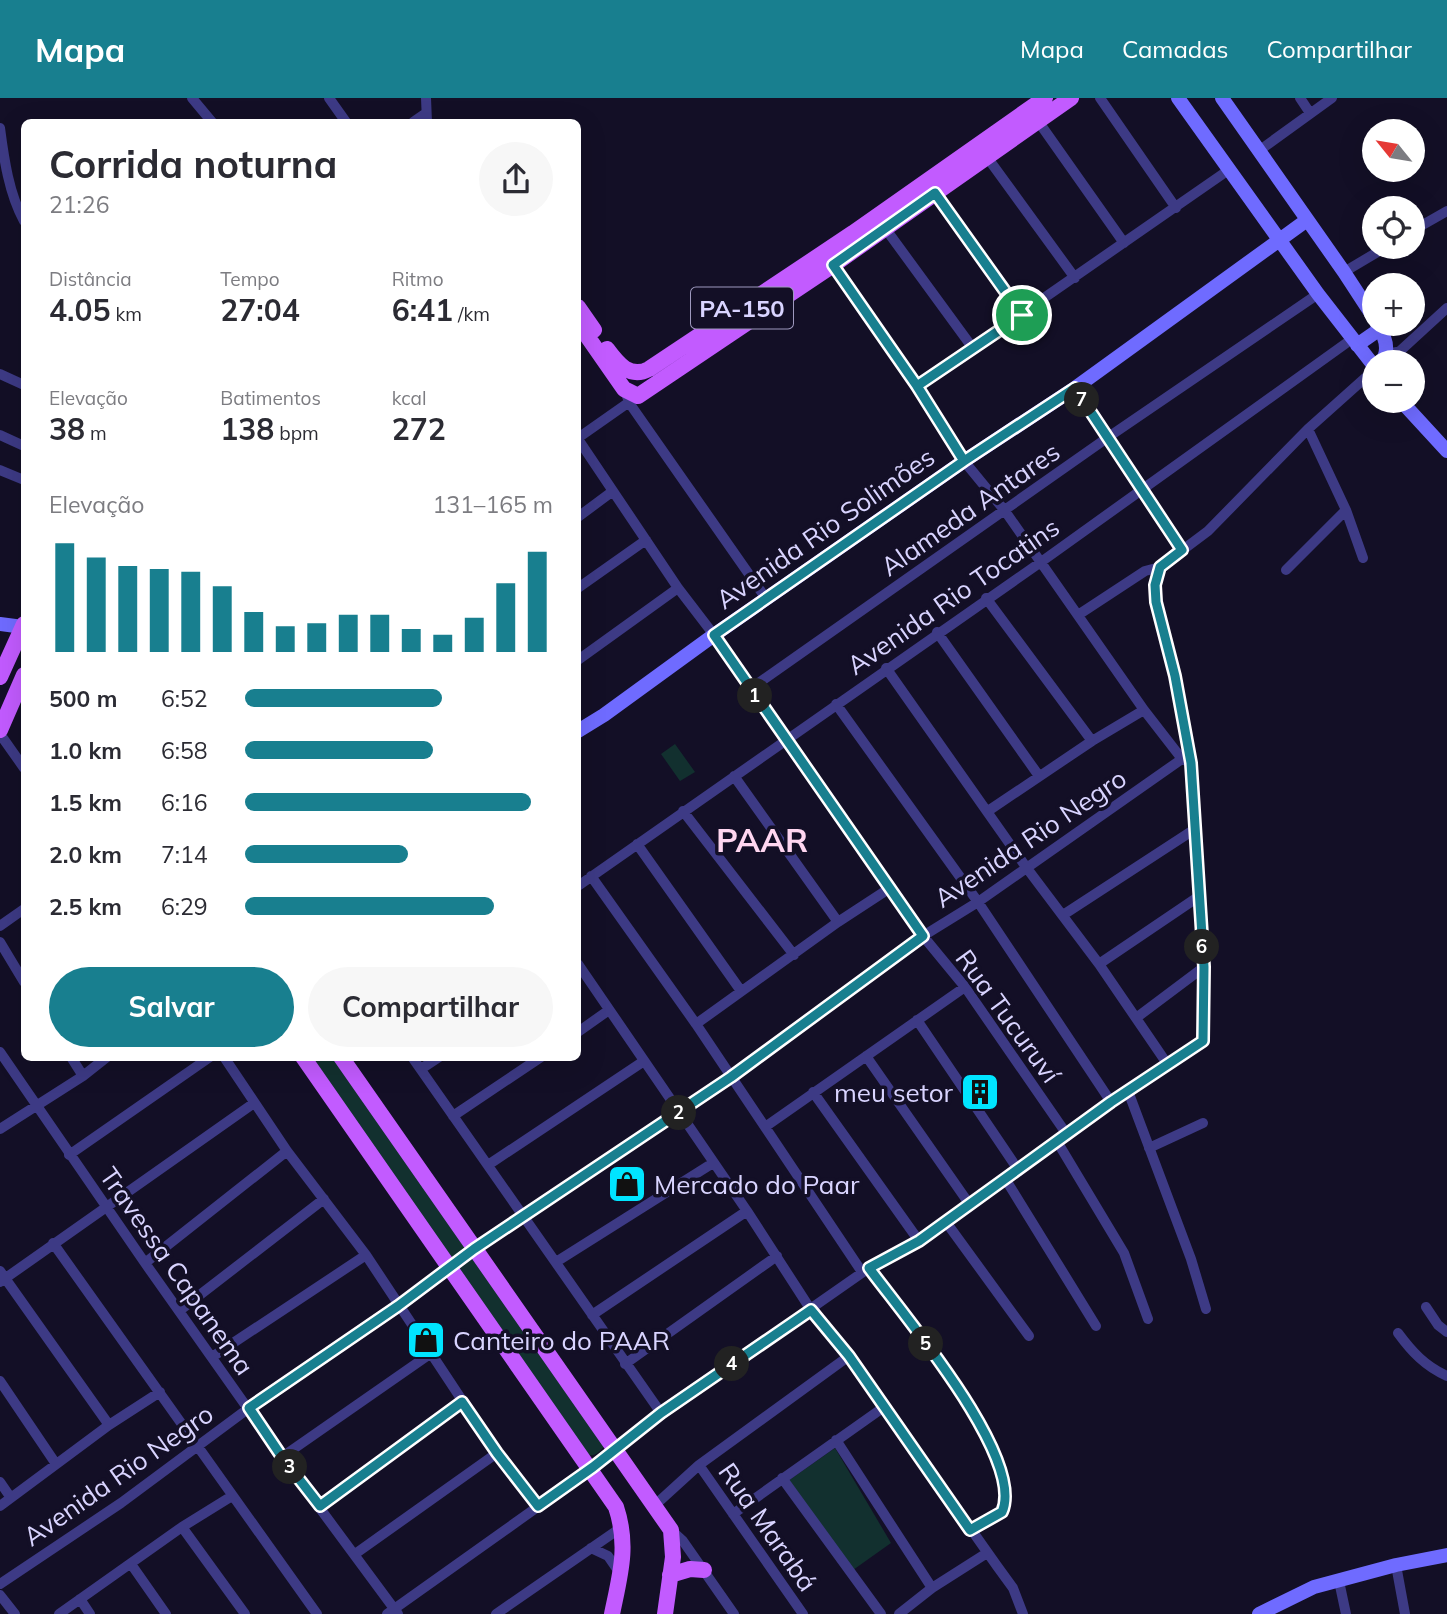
<!DOCTYPE html>
<html lang="pt">
<head>
<meta charset="utf-8">
<style>
  :root { --surface:#fff; --page:#f7f7f7; --text:#2b2b33; --muted:#7c7c81; --accent:#187f8f }
  body { margin:0; font-family:Mulish,sans-serif; background:var(--page); color:var(--text); height:100vh; display:flex; flex-direction:column; font-size:26px; white-space:nowrap }
  * { box-sizing:border-box; margin:0 }
  p { font-size:23px; color:var(--muted) }
  .icon { flex:none; width:38px; height:38px; fill:none; stroke:currentColor; stroke-width:2; stroke-linecap:round; stroke-linejoin:round }
  .map { position:relative; flex:1; overflow:hidden }
  .sheet { position:absolute; left:21px; top:21px; width:560px; height:942px; display:flex; flex-direction:column; background:var(--surface); border-radius:10px; box-shadow:0 7px 28px #0002 }
  .sheet>* { flex:none }
  .needle { width:46px; rotate:300deg }
  .fabs { position:absolute; left:1362px; top:21px; display:grid; gap:14px }
  .fabs a { display:grid; place-items:center; width:63px; height:63px; border-radius:50%; background:var(--surface); box-shadow:0 7px 28px #0002; font-size:35px }
  .pin { position:absolute; display:grid; place-items:center; width:60px; height:60px; color:#fff; margin:-30px; border:4px solid #fff; border-radius:50%; box-shadow:0 2px 7px #0007 }
  .km { position:absolute; width:35px; height:35px; margin:-18px; border-radius:50%; background:#222; color:#fff; font-size:19px; line-height:35px; text-align:center }
  .round { display:grid; place-items:center; flex:none; width:74px; height:74px; border-radius:37px; background:var(--page) }
  .head { display:flex; align-items:center; justify-content:space-between; height:119px; padding:0 28px }
  h1 { font-size:38px; font-weight:700; line-height:52px }
  .stats { display:grid; grid-template-columns:repeat(3,1fr); gap:10px; height:119px; padding:7px 28px }
  .stats div { display:grid; align-content:center }
  .stats b { font-size:30px; font-weight:700 }
  .stats small { font-size:19px; font-weight:400 }
  .stats p { font-size:19px }
  .chart { height:196px; padding:14px 28px }
  .chart p { display:flex; justify-content:space-between }
  .chart svg { width:100%; height:126px; margin-top:7px; stroke:var(--accent); stroke-width:6 }
  .cta { display:flex; gap:14px; margin-top:auto; padding:14px 28px }
  .cta a { flex:1; height:80px; border-radius:42px; background:var(--accent); color:#fff; font-size:28px; font-weight:700; line-height:80px; text-align:center }
  .cta a+a { background:var(--page); color:var(--text) }
  ul { padding:0 28px; list-style:none; font-size:23px }
  li { display:grid; grid-template-columns:112px 84px 1fr; align-items:center; height:52px }
  li i { height:18px; border-radius:9px; background:var(--accent) }
  header { display:flex; align-items:center; gap:42px; box-sizing:border-box; height:98px; padding:0 35px; background:var(--accent); color:#fff }
  header strong { font-size:33px }
  nav { display:flex; gap:38px; margin-inline-start:auto; font-size:24px }
  .map>svg:first-child { display:block }
  .green { fill:#12302f }
  .lines { fill:none; stroke-linecap:round; stroke-linejoin:round }
  .street { stroke:#3d3a85; stroke-width:10 }
  .secondary { stroke:#6f6bff; stroke-width:14 }
  .primary { stroke:#c25bff; stroke-width:16 }
  .route-casing { stroke:#fff; stroke-width:14 }
  .route { stroke:#187f8f; stroke-width:9 }
  .labels { text-anchor:middle; dominant-baseline:central; stroke-width:7; stroke-linejoin:round; paint-order:stroke }
  .shield { fill:#130f26; stroke:#9e99be; stroke-width:2 }
  .shield-label { font-size:24px; font-weight:bold; fill:#d9d4ff }
  .street-label { font-size:26px; fill:#d9d4ff; stroke:#130f26 }
  .poi-label { font-size:26px; fill:#d9d4ff; stroke:#130f26; text-anchor:start }
  .district-label { font-size:33px; font-weight:bold; fill:#ffd6f0; stroke:#130f26 }
</style>
</head>
<body>
<header>
<strong>Mapa</strong>
<nav><a>Mapa</a><a>Camadas</a><a>Compartilhar</a></nav>
</header>
<div class="map">
<svg width="1447" height="1516" viewBox="0 0 1447 1516">
  <rect width="100%" height="100%" fill="#130f26"/>
  <path class="green" d="M675 646 695 674 680 683 661 656Z
    M303 959H341L604 1348C597 1358 592 1359 580 1356Z
    M835 1350 891 1445 853 1472 788 1383Z"/>
  <g class="lines">
    <path class="street" d="M192 0 212 24
      M329 0 346 24
      M426 0 427 24
      M1100 0 1176 110
      M1300 0 1310 15
      M1038 23 1124 145
      M413 24 426 15
      M0 30C4 61 9 96 24 123
      M1260 52 1332 0
      M987 59 1075 180
      M935 95 1022 217
      M885 130 972 249
      M1412 133 1447 113
      M833 167 917 288 964 363 1005 413 1144 612 1182 661
      M1344 174 1386 149
      M1387 256 1400 253 1447 210
      M0 276 24 287
      M917 288 1230 71
      M1075 290 1182 452
      M624 291 630 306 767 502
      M1308 331 1346 412 1363 460
      M0 337 24 348
      M578 340 635 300
      M578 341 678 490 714 537 923 838 965 889 1068 1038
      M0 372 24 382
      M578 419 613 393
      M1286 472 1346 412
      M578 490 646 442
      M986 500 1092 643
      M1078 517 1145 473 1160 469
      M937 534 1039 678
      M578 562 678 490
      M886 570 1026 769 1099 866 1168 967
      M750 591 1107 340 1318 196
      M836 606 978 804 1111 1004
      M0 636 24 670
      M734 678 838 824
      M683 713 794 857
      M988 713 1092 643 1144 612
      M637 746 741 893
      M591 778 696 926 862 1174
      M578 788 1041 464 1352 241
      M1063 817 1195 731
      M0 828 24 811
      M0 844 24 884
      M578 866 747 1113 811 1212 849 1258 997 1468 1013 1490 1023 1516
      M1099 866 1198 799
      M1136 920 1204 869
      M917 922 1019 1073
      M696 926 838 824 890 790
      M578 934 609 912
      M0 954 145 1165 282 1359 398 1516
      M866 958 970 1107
      M71 959 83 978
      M224 959 287 1053 366 1157 497 1355 538 1407
      M412 959 661 1315
      M421 971 439 959
      M1128 993 1191 1161 1206 1211
      M813 994 919 1143
      M453 1018 541 959
      M765 1029 965 889
      M0 1031 83 978 107 959
      M1058 1045 1124 1155 1148 1221
      M1149 1050 1203 1025
      M69 1057 210 959
      M488 1067 644 963
      M1006 1082 1096 1228
      M946 1124 1029 1238
      M53 1145 317 1516
      M556 1164 713 1065
      M145 1165 287 1053
      M869 1170 958 1289 995 1353 1004 1383 1006 1399 1002 1414 970 1432
      M0 1173 109 1327
      M0 1184 254 1005
      M1426 1209 1438 1227 1447 1234
      M179 1213 324 1101
      M592 1217 747 1113
      M1398 1235C1412 1254 1425 1268 1447 1278
      M212 1259 366 1157
      M625 1266 777 1158
      M0 1283 56 1366
      M836 1342 932 1490
      M282 1359 430 1256
      M699 1367 803 1516
      M782 1380 881 1516
      M0 1384 11 1400
      M0 1408 109 1327 160 1294
      M319 1408 462 1304
      M654 1408 699 1367 849 1258
      M733 1416 884 1309
      M182 1429 245 1516
      M672 1433 683 1443 734 1516
      M591 1450 608 1458 619 1474
      M355 1456 497 1355
      M131 1466 166 1516
      M1396 1467 1405 1516
      M1339 1483 1346 1516
      M0 1486 121 1405 249 1310 398 1208 474 1151 680 1015 923 838 978 804 1182 661 1191 665
      M0 1497 15 1516
      M80 1501 90 1516
      M59 1516 182 1429 232 1398
      M387 1516 591 1371 661 1315 869 1170 919 1143 1111 1004 1203 943 1204 869 1191 665 1176 577 1156 504 1155 487 1160 469 1208 433 1308 331 1374 272
      M496 1516 622 1429
      M899 1516 932 1490 987 1455"/>
    <path class="secondary" d="M1178 0 1318 196 1374 268
      M1222 0 1344 174 1374 220
      M1377 226C1385 238 1391 252 1381 264
      M1357 247 1380 231
      M1401 303 1447 353
      M0 526 23 529
      M578 633 604 617 714 537 964 363 1075 290 1307 122
      M1259 1516 1314 1489 1396 1467 1447 1457"/>
    <path class="primary" d="M578 209 594 232
      M578 225 624 291 638 298 833 167 1071 0
      M607 251C618 266 630 281 649 271L853 135 1045 0
      M0 579 24 526
      M0 632 24 577
      M303 959 616 1409C629 1448 620 1477 612 1516
      M341 959 671 1432 673 1459 665 1516
      M670 1477 690 1471 704 1472"/>
  </g>
  <g class="lines">
    <defs>
      <path id="route" d="M1022 217 917 288 964 363 714 537 923 838 731 979 474 1151 398 1208 249 1310 282 1359 320 1408 462 1304 497 1355 538 1408 593 1369 661 1315 811 1212 849 1258 970 1432 1002 1414C1026 1360 902 1215 869 1170L919 1143 1111 1004 1203 943 1204 869 1191 665 1175 578 1156 504 1155 487 1160 469 1182 452 1075 290 964 363 917 288 833 167 935 95 1022 217"/>
    </defs>
    <use href="#route" class="route-casing"/>
    <use href="#route" class="route"/>
  </g>
  <defs>
    <symbol id="building-square" viewBox="-11 -11 22 22"><rect x="-9" y="-9" width="18" height="18" rx="4" fill="#00e5ff" stroke="#130f26"/><path d="M-4-6H4V6H1V3H-1V6H-4ZM-2.5-4.3h1.7v1.8h-1.7ZM.8-4.3h1.7v1.8H.8ZM-2.5-1h1.7V.8h-1.7ZM.8-1h1.7V.8H.8Z" fill="#111"/></symbol>
    <symbol id="shop-square" viewBox="-11 -11 22 22"><rect x="-9" y="-9" width="18" height="18" rx="4" fill="#00e5ff" stroke="#130f26"/><path d="M-5-2.5h2.3a2.7 3.5 0 0 1 5.4 0H5L5.5 6h-11ZM-1.5-2.5h3a1.5 2.3 0 0 0-3 0Z" fill="#111"/></symbol>
  </defs>
  <g fill-rule="evenodd">
    <use href="#building-square" x="958" y="972" width="44" height="44"/>
    <use href="#shop-square" x="605" y="1064" width="44" height="44"/>
    <use href="#shop-square" x="404" y="1220" width="44" height="44"/>
  </g>
  <g class="labels">
    <rect class="shield" x="691" y="189.5" width="102" height="41" rx="5"/>
    <g class="shield-label">
      <text x="742" y="210">PA-150</text>
    </g>
    <g class="street-label">
      <text transform="translate(970 411) rotate(-35)">Alameda Antares</text>
      <text transform="translate(825 430) rotate(-35)">Avenida Rio Solimões</text>
      <text transform="translate(953 498) rotate(-35)">Avenida Rio Tocatins</text>
      <text transform="translate(1030 740) rotate(-34)">Avenida Rio Negro</text>
      <text transform="translate(1008 918) rotate(54)">Rua Tucuruví</text>
      <text transform="translate(177 1173) rotate(55)">Travessa Capanema</text>
      <text transform="translate(118 1377) rotate(-35)">Avenida Rio Negro</text>
      <text transform="translate(768 1429) rotate(55)">Rua Marabá</text>
    </g>
    <g class="poi-label">
      <text x="953" y="994" text-anchor="end">meu setor</text>
      <text x="654" y="1086">Mercado do Paar</text>
      <text x="453" y="1242">Canteiro do PAAR</text>
    </g>
    <g class="district-label">
      <text x="762" y="741">PAAR</text>
    </g>
  </g>
</svg>
<div class="fabs">
<a><svg class="needle" viewBox="-14 -14 28 28"><path d="M0-13l5 13h-10z" fill="#e53935"/><path d="M0 13l5-13h-10z" fill="#7c7c81"/></svg></a>
<a><svg class="icon" aria-label="locate" viewBox="0 0 24 24"><circle cx="12" cy="12" r="6"/><path d="M12 2v4M12 18v4M2 12h4M18 12h4"/></svg></a>
<a>+</a>
<a>−</a>
</div>
<div class="pin" style="left:1022px;top:217px;background:#1e9e55"><svg class="icon" aria-label="arrive" viewBox="0 0 24 24"><path d="M6 21V4h12l-3 4 3 4H6"/></svg></div>
<b class="km" style="left:755px;top:598px">1</b>
<b class="km" style="left:679px;top:1015px">2</b>
<b class="km" style="left:290px;top:1369px">3</b>
<b class="km" style="left:732px;top:1266px">4</b>
<b class="km" style="left:926px;top:1246px">5</b>
<b class="km" style="left:1202px;top:849px">6</b>
<b class="km" style="left:1082px;top:302px">7</b>
<section class="sheet">
<div class="head"><div><h1>Corrida noturna</h1><p>21:26</p></div><a class="round"><svg class="icon" aria-label="share" viewBox="0 0 24 24"><path d="M12 15V3M7 8l5-5 5 5M5 13v7h14v-7"/></svg></a></div>
<div class="stats">
<div><p>Distância</p><b>4.05<small> km</small></b></div>
<div><p>Tempo</p><b>27:04</b></div>
<div><p>Ritmo</p><b>6:41<small> /km</small></b></div>
</div>
<div class="stats">
<div><p>Elevação</p><b>38<small> m</small></b></div>
<div><p>Batimentos</p><b>138<small> bpm</small></b></div>
<div><p>kcal</p><b>272</b></div>
</div>
<div class="chart"><p><span>Elevação</span>131–165 m</p>
<svg viewBox="0 0 160 44" preserveAspectRatio="none"><path d="M5 44V6M15 44V11M25 44V14M35 44V15M45 44V16M55 44V21M65 44V30M75 44V35M85 44V34M95 44V31M105 44V31M115 44V36M125 44V38M135 44V32M145 44V20M155 44V9"/></svg>
</div>
<ul>
<li><b>500 m</b>6:52<i style="width:64%"></i></li>
<li><b>1.0 km</b>6:58<i style="width:61%"></i></li>
<li><b>1.5 km</b>6:16<i style="width:93%"></i></li>
<li><b>2.0 km</b>7:14<i style="width:53%"></i></li>
<li><b>2.5 km</b>6:29<i style="width:81%"></i></li>
</ul>
<div class="cta"><a>Salvar</a><a>Compartilhar</a></div>
</section>
</div>
</body>
</html>
